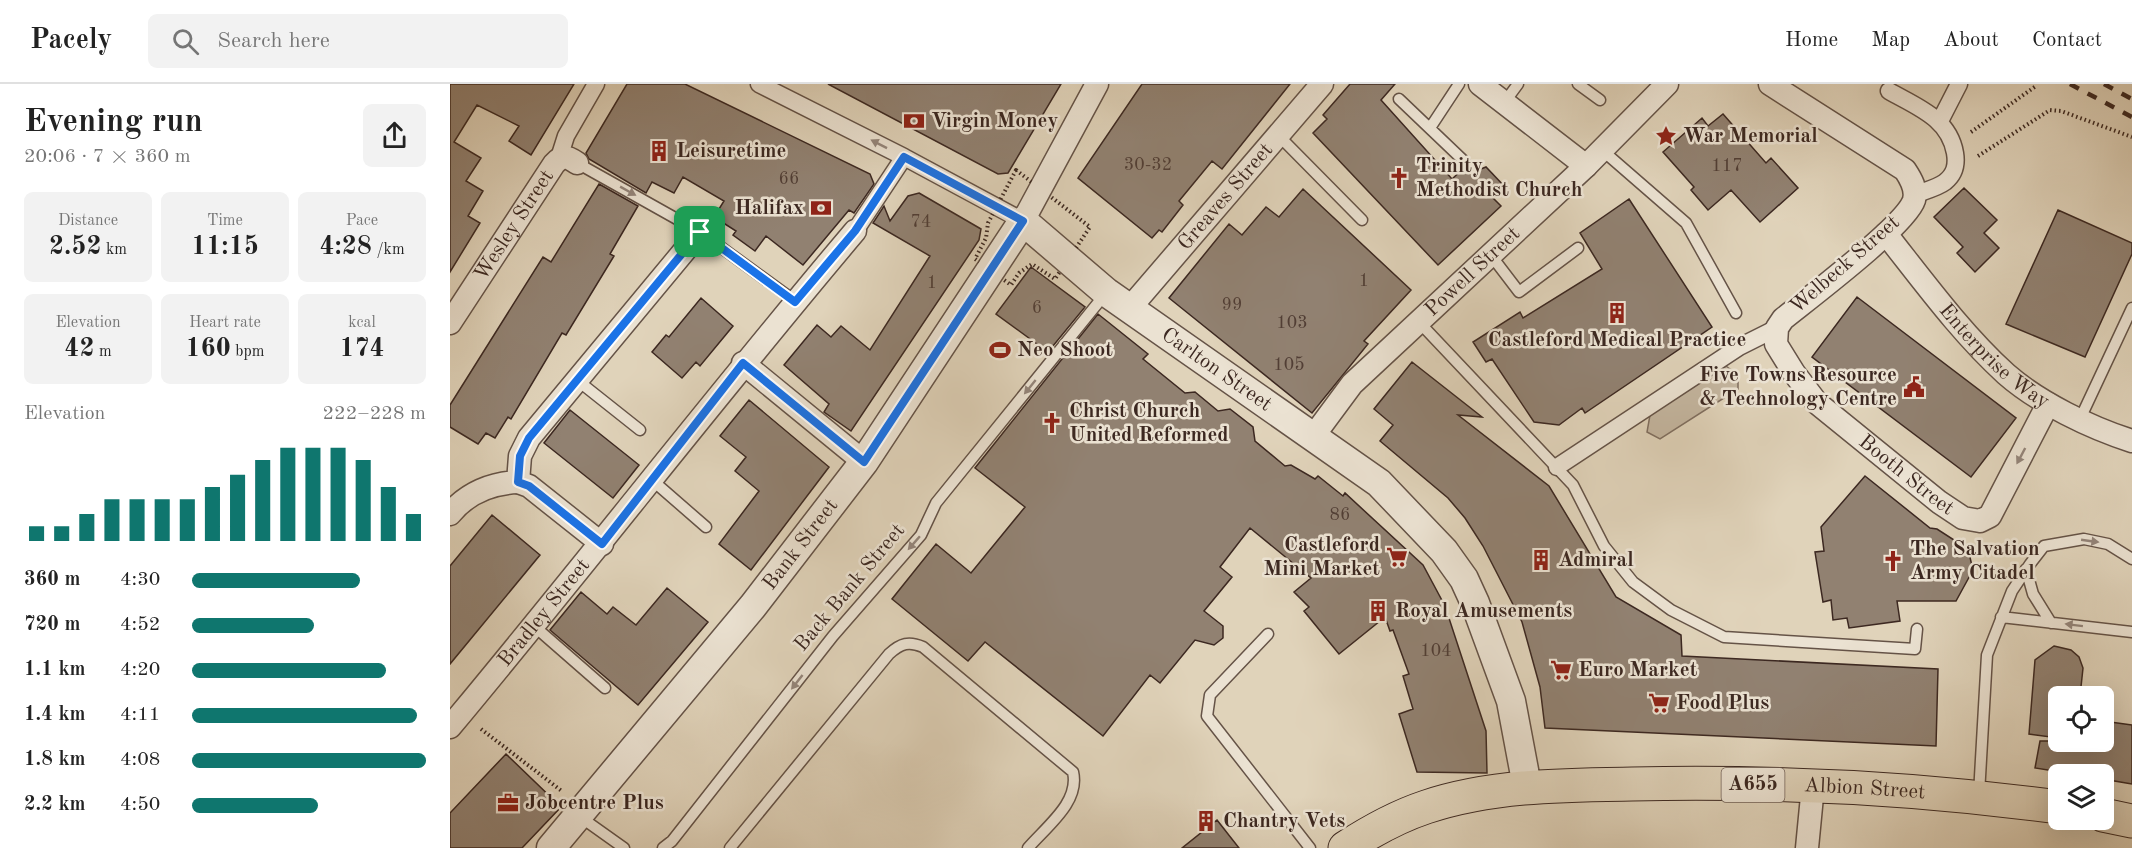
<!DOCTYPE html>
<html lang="en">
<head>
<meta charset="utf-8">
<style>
  :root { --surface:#fff; --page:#f2f2f2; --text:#222; --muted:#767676; --line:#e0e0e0; --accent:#0f766e }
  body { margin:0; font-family:"Old Standard TT",serif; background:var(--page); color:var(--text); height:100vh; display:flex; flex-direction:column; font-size:22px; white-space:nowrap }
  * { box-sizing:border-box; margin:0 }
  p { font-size:20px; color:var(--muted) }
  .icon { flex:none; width:33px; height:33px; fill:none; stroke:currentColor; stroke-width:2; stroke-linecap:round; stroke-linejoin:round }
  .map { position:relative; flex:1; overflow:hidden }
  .drawer { display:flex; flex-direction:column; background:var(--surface); width:450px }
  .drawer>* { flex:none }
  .controls { position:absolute; left:1598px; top:602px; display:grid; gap:12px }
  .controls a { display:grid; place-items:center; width:66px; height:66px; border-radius:9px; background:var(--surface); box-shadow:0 6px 24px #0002; font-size:30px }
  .pin { position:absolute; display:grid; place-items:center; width:51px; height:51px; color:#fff; margin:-26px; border-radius:12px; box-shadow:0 3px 9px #0006 }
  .round { display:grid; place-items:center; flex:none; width:63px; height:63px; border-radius:9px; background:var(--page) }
  .summary { display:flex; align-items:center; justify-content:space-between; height:102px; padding:0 24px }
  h1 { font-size:33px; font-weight:700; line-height:45px }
  .figures { display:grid; grid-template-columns:repeat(3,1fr); gap:9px; height:102px; padding:6px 24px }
  .figures div { display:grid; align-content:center; border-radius:9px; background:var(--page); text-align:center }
  .figures b { font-size:26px; font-weight:700 }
  .figures small { font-size:16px; font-weight:400 }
  .figures p { font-size:16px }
  .chart { height:168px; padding:12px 24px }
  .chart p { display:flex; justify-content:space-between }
  .chart svg { width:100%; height:108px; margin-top:6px; stroke:var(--accent); stroke-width:6 }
  ul { padding:0 24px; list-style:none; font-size:20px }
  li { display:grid; grid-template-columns:96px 72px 1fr; align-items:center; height:45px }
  li i { height:15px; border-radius:8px; background:var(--accent) }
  header { display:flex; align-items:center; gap:36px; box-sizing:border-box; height:84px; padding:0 30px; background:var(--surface); border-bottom:2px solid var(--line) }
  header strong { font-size:28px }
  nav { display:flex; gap:33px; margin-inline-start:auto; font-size:21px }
  .search { width:420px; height:54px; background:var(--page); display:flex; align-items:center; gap:15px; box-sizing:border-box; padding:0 21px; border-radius:9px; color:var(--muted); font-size:22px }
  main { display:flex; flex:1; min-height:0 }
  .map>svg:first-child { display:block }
  .grass { fill:#c4b6a0; stroke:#806f60; stroke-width:1.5 }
  .building { fill:#918171; stroke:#3c2821; stroke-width:1.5 }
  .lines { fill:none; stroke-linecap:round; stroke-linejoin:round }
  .service-casing { stroke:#655347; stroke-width:13 }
  .pedestrian-casing { stroke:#655347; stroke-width:19 }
  .minor-casing { stroke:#655347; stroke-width:25 }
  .tertiary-casing { stroke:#655347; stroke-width:31 }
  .primary-casing { stroke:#3c2821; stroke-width:35 }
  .path { stroke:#3c2821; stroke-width:4; stroke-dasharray:1.5 3; stroke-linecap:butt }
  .service { stroke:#ebe2d2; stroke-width:10 }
  .pedestrian { stroke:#ebe2d2; stroke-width:16 }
  .minor { stroke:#ebe2d2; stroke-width:22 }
  .tertiary { stroke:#ebe2d2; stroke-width:28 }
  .primary { stroke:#e0d3ba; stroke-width:33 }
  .rail { stroke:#3c2821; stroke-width:4.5; stroke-dasharray:10 10; stroke-linecap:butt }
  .oneway { fill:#94857a }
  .route-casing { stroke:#fff; stroke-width:12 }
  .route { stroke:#1a73e8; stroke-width:8 }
  .labels { text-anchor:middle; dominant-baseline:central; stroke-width:5; stroke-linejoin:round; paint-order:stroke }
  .number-label { font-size:18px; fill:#513e35 }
  .shield { fill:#ebe2d2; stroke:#706056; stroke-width:1.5 }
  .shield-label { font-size:20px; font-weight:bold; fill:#3c2821 }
  .poi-label { font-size:21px; font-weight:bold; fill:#3c2821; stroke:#ebe2d2; text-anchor:start }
  .street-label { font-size:21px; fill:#3c2821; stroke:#ebe2d2 }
</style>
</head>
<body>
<header>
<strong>Pacely</strong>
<div class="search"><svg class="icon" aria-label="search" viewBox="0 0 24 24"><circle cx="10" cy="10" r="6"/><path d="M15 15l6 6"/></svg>Search here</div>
<nav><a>Home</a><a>Map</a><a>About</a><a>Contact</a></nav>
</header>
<main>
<section class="drawer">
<div class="summary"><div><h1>Evening run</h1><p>20:06 · 7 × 360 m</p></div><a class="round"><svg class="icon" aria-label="share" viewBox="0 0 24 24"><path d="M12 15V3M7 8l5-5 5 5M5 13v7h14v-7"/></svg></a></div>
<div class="figures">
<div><p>Distance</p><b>2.52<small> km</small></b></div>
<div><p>Time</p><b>11:15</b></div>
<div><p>Pace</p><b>4:28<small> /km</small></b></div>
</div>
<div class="figures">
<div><p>Elevation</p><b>42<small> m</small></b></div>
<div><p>Heart rate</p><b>160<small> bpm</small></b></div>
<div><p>kcal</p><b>174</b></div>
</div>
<div class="chart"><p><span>Elevation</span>222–228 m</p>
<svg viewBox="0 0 160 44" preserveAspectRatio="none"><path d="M5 44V38M15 44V38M25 44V33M35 44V27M45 44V27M55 44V27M65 44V27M75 44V22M85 44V17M95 44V11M105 44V6M115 44V6M125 44V6M135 44V11M145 44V22M155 44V33"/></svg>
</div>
<ul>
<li><b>360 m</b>4:30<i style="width:72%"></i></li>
<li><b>720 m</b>4:52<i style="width:52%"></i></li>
<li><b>1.1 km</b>4:20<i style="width:83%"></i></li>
<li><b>1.4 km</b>4:11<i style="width:96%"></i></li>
<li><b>1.8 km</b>4:08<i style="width:100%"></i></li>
<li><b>2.2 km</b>4:50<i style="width:54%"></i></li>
</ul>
</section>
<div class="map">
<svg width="1682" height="764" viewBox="0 0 1682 764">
  <rect width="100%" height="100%" fill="#e0d3ba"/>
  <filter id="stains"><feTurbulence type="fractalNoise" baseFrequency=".00333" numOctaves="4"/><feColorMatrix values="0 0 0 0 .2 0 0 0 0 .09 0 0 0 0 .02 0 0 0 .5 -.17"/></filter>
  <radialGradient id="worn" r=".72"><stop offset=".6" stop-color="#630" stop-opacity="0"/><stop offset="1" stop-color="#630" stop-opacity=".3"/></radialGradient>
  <path class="grass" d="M1276 282 1288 291V305L1210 355 1197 348 1200 331Z"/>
  <path class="building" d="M0 0H124L81 71 59 57 69 42 27 21 4 58 31 74 16 97 33 107 18 132 30 139 0 188Z
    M177 0H235L420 90 424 100 404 129 399 126 353 181 316 152 305 167 283 151 286 147 264 133 274 117 233 93 224 109 202 98 196 109 139 75 136 69Z
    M378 0H611L558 89 548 90Z
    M692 0H840L772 85 762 77 729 117 733 121 712 148 709 146 702 154 628 94Z
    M900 0H945L931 16 1002 95 1013 85 1021 89 1036 83 1055 103 1043 114 1051 122 988 181 863 49 877 35 873 31Z
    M1273 30 1316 79 1321 74 1348 104 1310 138 1281 106 1258 126 1241 106 1244 103 1213 68 1252 34 1258 42Z
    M149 100 188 122 160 170 164 172 116 251 112 249 61 335 58 333 45 354 36 349 28 360 0 343V321L93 173 101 178Z
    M1514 104 1547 136 1534 149 1549 164 1525 188 1507 169 1513 163 1484 133Z
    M853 105 961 206 914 257 918 260 862 329 719 214 779 140 792 151 816 123 829 133Z
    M469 109 531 145 529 156 401 347 374 328 379 320 334 281 367 241 381 253 391 242 420 266 480 172 423 139 434 122 440 137 458 112Z
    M1179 115 1262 243 1135 329 1132 324 1109 341 1084 338 1042 275 1036 278 1023 258 1070 228 1073 234 1152 185 1130 149Z
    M1608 126 1682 159V170L1635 273 1556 240Z
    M581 183 635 223 598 268 546 230Z
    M1407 213 1566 334 1521 393 1362 273Z
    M251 214 283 242 250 282 246 278 232 294 202 268 216 251 219 253Z
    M648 230 698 270 693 275 735 309 745 308 768 327 780 325 803 343 805 357 835 382 841 381 865 395 868 392 893 412 895 409 973 481 995 522 1036 647 1037 689 967 688 949 630 963 625 953 592 959 590 943 546 940 547 935 533 889 570 854 527 859 523 844 508 861 494 800 444 770 483 782 493 754 527 773 542V554L764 561 745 556 710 599 700 591 653 652 535 558 518 577 442 515 486 460 521 489 575 423 525 384Z
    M962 278 1032 333 1008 331 1099 402 1166 513 1231 551 1232 572 1488 585 1486 662 1095 644 1090 603 1072 538 1033 462 1015 434 998 414 930 357 943 341 924 325Z
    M299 316 379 383 301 486 269 460 309 407 285 387 296 373 270 352Z
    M120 326 189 381 163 414 94 359Z
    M1415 392 1480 444 1487 445 1518 465 1523 486 1506 517H1447L1450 537 1399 544 1397 534 1383 536 1381 516 1373 518 1365 468 1374 467 1371 443Z
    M42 431 90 471 0 580V482Z
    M217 504 258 538 188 621 100 546 131 508 157 530 163 523 186 541Z
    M1604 562 1621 566 1629 573 1633 584 1630 612H1608V654L1579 650 1585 576Z
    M1653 637 1682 641V700L1653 695V690H1623L1585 684 1590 657H1653Z
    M56 670 111 723 72 764H0V729Z
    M767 736 789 764H732Z"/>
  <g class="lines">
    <defs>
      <path id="service" d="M1128 0 1150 16
        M949 15 1015 78
        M1054 19 1068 0
        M980 44 1009 0
        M829 52 912 136
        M1152 66 1236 139 1286 229
        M127 79 250 148 345 217
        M1040 170 1069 208 1128 164
        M968 237 1123 401 1154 462 1183 498 1221 526 1274 553 1465 565 1467 545
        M127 296 190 346
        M1630 335 1682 224
        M202 396 256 443
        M1576 485 1583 510 1601 539
        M1551 533 1682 548
        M84 542 155 604
        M818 550 760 611 757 632 860 764
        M1529 710 1537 571 1562 507 1580 480 1594 462 1634 455 1658 460 1682 475
        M129 732 174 764
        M213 764 222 757 383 552 471 451 486 419 656 209
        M280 764 439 570C451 559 459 557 473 563L623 688C630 718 597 742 578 764"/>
      <path id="pedestrian" d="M309 0 454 73 573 137
        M1439 7C1467 23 1499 34 1505 69 1507 81 1505 90 1495 98 1487 104 1474 107 1464 111
        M1490 37 1509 0
        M109 74 116 52 146 0
        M405 147 454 73
        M1107 383 1289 263 1327 244"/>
      <g id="minor">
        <path d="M1030 0 1136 82"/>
        <path id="s1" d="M1320 0 1455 86C1461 95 1467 105 1464 116 1456 141 1359 214 1333 235L1327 244 1326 260 1344 289 1367 319 1489 418 1513 434 1530 437 1540 432 1598 320"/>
        <path d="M573 137 647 0"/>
        <path id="s2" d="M1436 150C1474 198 1511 249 1556 290 1589 319 1641 344 1682 357"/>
        <path id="s3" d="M679 225 872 0"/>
        <path id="s4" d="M0 239 104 80C112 71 117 72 127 79"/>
        <path d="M293 279 414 378"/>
        <path id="s5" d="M862 354 902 300 1136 82 1217 0"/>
        <path d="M68 398 79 402 152 460"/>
        <path d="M0 430C17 409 42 399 68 398L70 372 79 354 250 148"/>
        <path id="s6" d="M0 643C137 479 267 310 405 147"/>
        <path d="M1357 764 1363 702"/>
      </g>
      <g id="tertiary">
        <path id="s7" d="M101 764 303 522 414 378 573 137 656 208 929 399 994 467 1014 495 1025 519 1061 617 1077 702"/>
      </g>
      <g id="primary">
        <path d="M1653 731 1682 737"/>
        <path id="s8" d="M895 764C921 747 946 733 976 723 1042 701 1114 701 1182 700 1324 697 1468 704 1608 723"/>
      </g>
    </defs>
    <use href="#service" class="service-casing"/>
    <use href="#pedestrian" class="pedestrian-casing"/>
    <use href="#minor" class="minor-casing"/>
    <use href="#tertiary" class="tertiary-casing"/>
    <use href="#primary" class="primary-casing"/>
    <path class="path" d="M1521 48 1586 2
      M1528 72 1600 26 1611 27 1682 53
      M566 86 640 143 605 195 582 180 569 189 561 201 525 175 536 154 538 139Z
      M31 645 113 708"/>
    <use href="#service" class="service"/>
    <use href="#pedestrian" class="pedestrian"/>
    <use href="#minor" class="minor"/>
    <use href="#tertiary" class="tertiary"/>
    <use href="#primary" class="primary"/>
    <path class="rail" d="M1620 0 1682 33
      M1654 0 1682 15"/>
  </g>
  <defs><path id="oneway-solid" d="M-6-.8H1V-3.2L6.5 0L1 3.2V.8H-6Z" transform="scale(1.5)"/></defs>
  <g class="oneway">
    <use href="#oneway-solid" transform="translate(429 60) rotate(-153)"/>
    <use href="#oneway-solid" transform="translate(178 107) rotate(29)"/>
    <use href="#oneway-solid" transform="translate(580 303) rotate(129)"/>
    <use href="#oneway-solid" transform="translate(1571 372) rotate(118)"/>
    <use href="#oneway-solid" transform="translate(1640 457) rotate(8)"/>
    <use href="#oneway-solid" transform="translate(464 459) rotate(131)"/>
    <use href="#oneway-solid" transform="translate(1624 541) rotate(-173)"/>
    <use href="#oneway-solid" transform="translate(347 598) rotate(128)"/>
  </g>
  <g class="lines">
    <defs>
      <path id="route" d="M454 73 573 137 414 378 293 279 152 460 79 402 68 398 70 372 79 354 250 148 345 218 405 147Z"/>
    </defs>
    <use href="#route" class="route-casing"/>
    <use href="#route" class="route"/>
  </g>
  <defs>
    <symbol id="bank-bare" viewBox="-9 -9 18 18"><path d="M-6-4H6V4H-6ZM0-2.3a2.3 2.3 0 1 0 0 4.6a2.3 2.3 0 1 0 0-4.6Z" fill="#8f2418" stroke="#ebe2d2" stroke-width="2.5" paint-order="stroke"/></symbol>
    <symbol id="sight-bare" viewBox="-9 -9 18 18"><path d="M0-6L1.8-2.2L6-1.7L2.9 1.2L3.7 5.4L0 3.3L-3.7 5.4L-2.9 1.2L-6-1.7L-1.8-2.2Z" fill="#8f2418" stroke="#ebe2d2" stroke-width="2.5" paint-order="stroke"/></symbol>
    <symbol id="building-bare" viewBox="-9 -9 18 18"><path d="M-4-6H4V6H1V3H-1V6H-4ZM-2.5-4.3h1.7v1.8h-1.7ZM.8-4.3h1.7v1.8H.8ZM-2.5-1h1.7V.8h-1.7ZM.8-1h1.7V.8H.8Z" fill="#8f2418" stroke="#ebe2d2" stroke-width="2.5" paint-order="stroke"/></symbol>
    <symbol id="church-bare" viewBox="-9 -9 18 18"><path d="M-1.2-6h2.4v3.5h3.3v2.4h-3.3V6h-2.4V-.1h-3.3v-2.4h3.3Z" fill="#8f2418" stroke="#ebe2d2" stroke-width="2.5" paint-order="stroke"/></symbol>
    <symbol id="stadium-bare" viewBox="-9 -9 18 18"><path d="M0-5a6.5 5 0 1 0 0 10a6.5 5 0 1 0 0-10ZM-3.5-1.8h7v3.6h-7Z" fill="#8f2418" stroke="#ebe2d2" stroke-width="2.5" paint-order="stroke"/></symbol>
    <symbol id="civic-bare" viewBox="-9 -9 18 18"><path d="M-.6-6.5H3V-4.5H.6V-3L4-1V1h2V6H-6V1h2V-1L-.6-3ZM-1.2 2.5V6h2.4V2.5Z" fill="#8f2418" stroke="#ebe2d2" stroke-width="2.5" paint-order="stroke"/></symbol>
    <symbol id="supermarket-bare" viewBox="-9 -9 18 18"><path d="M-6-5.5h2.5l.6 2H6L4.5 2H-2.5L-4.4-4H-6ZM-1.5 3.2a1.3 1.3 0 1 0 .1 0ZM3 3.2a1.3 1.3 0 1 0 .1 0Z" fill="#8f2418" stroke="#ebe2d2" stroke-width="2.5" paint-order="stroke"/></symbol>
    <symbol id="office-bare" viewBox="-9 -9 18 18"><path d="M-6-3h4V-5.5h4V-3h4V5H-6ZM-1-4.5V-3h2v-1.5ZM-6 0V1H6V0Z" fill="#8f2418" stroke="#ebe2d2" stroke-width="2.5" paint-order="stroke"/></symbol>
  </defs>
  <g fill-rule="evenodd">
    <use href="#bank-bare" x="449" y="22" width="30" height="30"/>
    <use href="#sight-bare" x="1201" y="37" width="30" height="30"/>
    <use href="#building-bare" x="194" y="52" width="30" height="30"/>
    <use href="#church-bare" x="934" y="79" width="30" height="30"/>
    <use href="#bank-bare" x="356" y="109" width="30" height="30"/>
    <use href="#building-bare" x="1152" y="214" width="30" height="30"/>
    <use href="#stadium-bare" x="535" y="251" width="30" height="30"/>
    <use href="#civic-bare" x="1449" y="288" width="30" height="30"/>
    <use href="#church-bare" x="587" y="324" width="30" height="30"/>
    <use href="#supermarket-bare" x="932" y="458" width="30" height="30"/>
    <use href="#building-bare" x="1076" y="461" width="30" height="30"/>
    <use href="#church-bare" x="1428" y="462" width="30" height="30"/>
    <use href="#building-bare" x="913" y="512" width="30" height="30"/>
    <use href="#supermarket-bare" x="1096" y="571" width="30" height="30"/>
    <use href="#supermarket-bare" x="1194" y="604" width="30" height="30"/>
    <use href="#office-bare" x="43" y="704" width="30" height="30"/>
    <use href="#building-bare" x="741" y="722" width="30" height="30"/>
  </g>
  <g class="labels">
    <g class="number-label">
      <text x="698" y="81">30-32</text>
      <text x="1277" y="82">117</text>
      <text x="339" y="95">66</text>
      <text x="471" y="138">74</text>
      <text x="914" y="197">1</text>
      <text x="482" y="199">1</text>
      <text x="782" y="221">99</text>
      <text x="587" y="224">6</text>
      <text x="842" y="239">103</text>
      <text x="839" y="281">105</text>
      <text x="890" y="431">86</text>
      <text x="986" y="567">104</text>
    </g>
    <rect class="shield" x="1271.5" y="684" width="63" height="34" rx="4.5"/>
    <g class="shield-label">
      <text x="1303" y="701">A655</text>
    </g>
    <g class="poi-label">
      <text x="481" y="37">Virgin Money</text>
      <text x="1233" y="52">War Memorial</text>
      <text x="226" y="67">Leisuretime</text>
      <text x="966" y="82">Trinity<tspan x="966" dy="24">Methodist Church</tspan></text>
      <text x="354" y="124" text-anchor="end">Halifax</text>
      <text x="1167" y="256" text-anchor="middle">Castleford Medical Practice</text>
      <text x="567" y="266">Neo Shoot</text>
      <text x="1447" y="291" text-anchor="end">Five Towns Resource<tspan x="1447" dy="24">&amp; Technology Centre</tspan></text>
      <text x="619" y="327">Christ Church<tspan x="619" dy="24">United Reformed</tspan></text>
      <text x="930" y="461" text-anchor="end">Castleford<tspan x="930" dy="24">Mini Market</tspan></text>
      <text x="1460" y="465">The Salvation<tspan x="1460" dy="24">Army Citadel</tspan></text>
      <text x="1108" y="476">Admiral</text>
      <text x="945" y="527">Royal Amusements</text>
      <text x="1128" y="586">Euro Market</text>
      <text x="1226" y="619">Food Plus</text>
      <text x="75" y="719">Jobcentre Plus</text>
      <text x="773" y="737">Chantry Vets</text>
    </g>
    <g class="street-label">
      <text stroke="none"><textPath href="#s3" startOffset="148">Greaves Street</textPath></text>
      <text stroke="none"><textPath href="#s4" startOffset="117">Wesley Street</textPath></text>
      <text transform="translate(1395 181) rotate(-41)">Welbeck Street</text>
      <text stroke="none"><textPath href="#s5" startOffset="232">Powell Street</textPath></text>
      <text stroke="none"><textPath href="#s2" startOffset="164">Enterprise Way</textPath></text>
      <text stroke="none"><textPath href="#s7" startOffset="1030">Carlton Street</textPath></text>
      <text stroke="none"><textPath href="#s1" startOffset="584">Booth Street</textPath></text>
      <text stroke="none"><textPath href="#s7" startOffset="393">Bank Street</textPath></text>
      <text transform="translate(400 504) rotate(-50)">Back Bank Street</text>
      <text stroke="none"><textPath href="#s6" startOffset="148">Bradley Street</textPath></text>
      <text stroke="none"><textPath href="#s8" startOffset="532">Albion Street</textPath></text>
    </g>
  </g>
  <rect width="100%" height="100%" filter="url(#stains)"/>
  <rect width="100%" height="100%" fill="url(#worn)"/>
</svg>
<div class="controls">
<a><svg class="icon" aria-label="locate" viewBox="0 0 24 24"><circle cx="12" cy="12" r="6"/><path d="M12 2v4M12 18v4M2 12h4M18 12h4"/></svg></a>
<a><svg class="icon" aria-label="layers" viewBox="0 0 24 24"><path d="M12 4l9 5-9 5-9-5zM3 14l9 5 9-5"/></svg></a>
</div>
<div class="pin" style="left:250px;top:148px;background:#1e9e55"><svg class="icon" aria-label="arrive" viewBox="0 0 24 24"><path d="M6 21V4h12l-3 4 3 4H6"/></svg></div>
</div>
</main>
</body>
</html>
